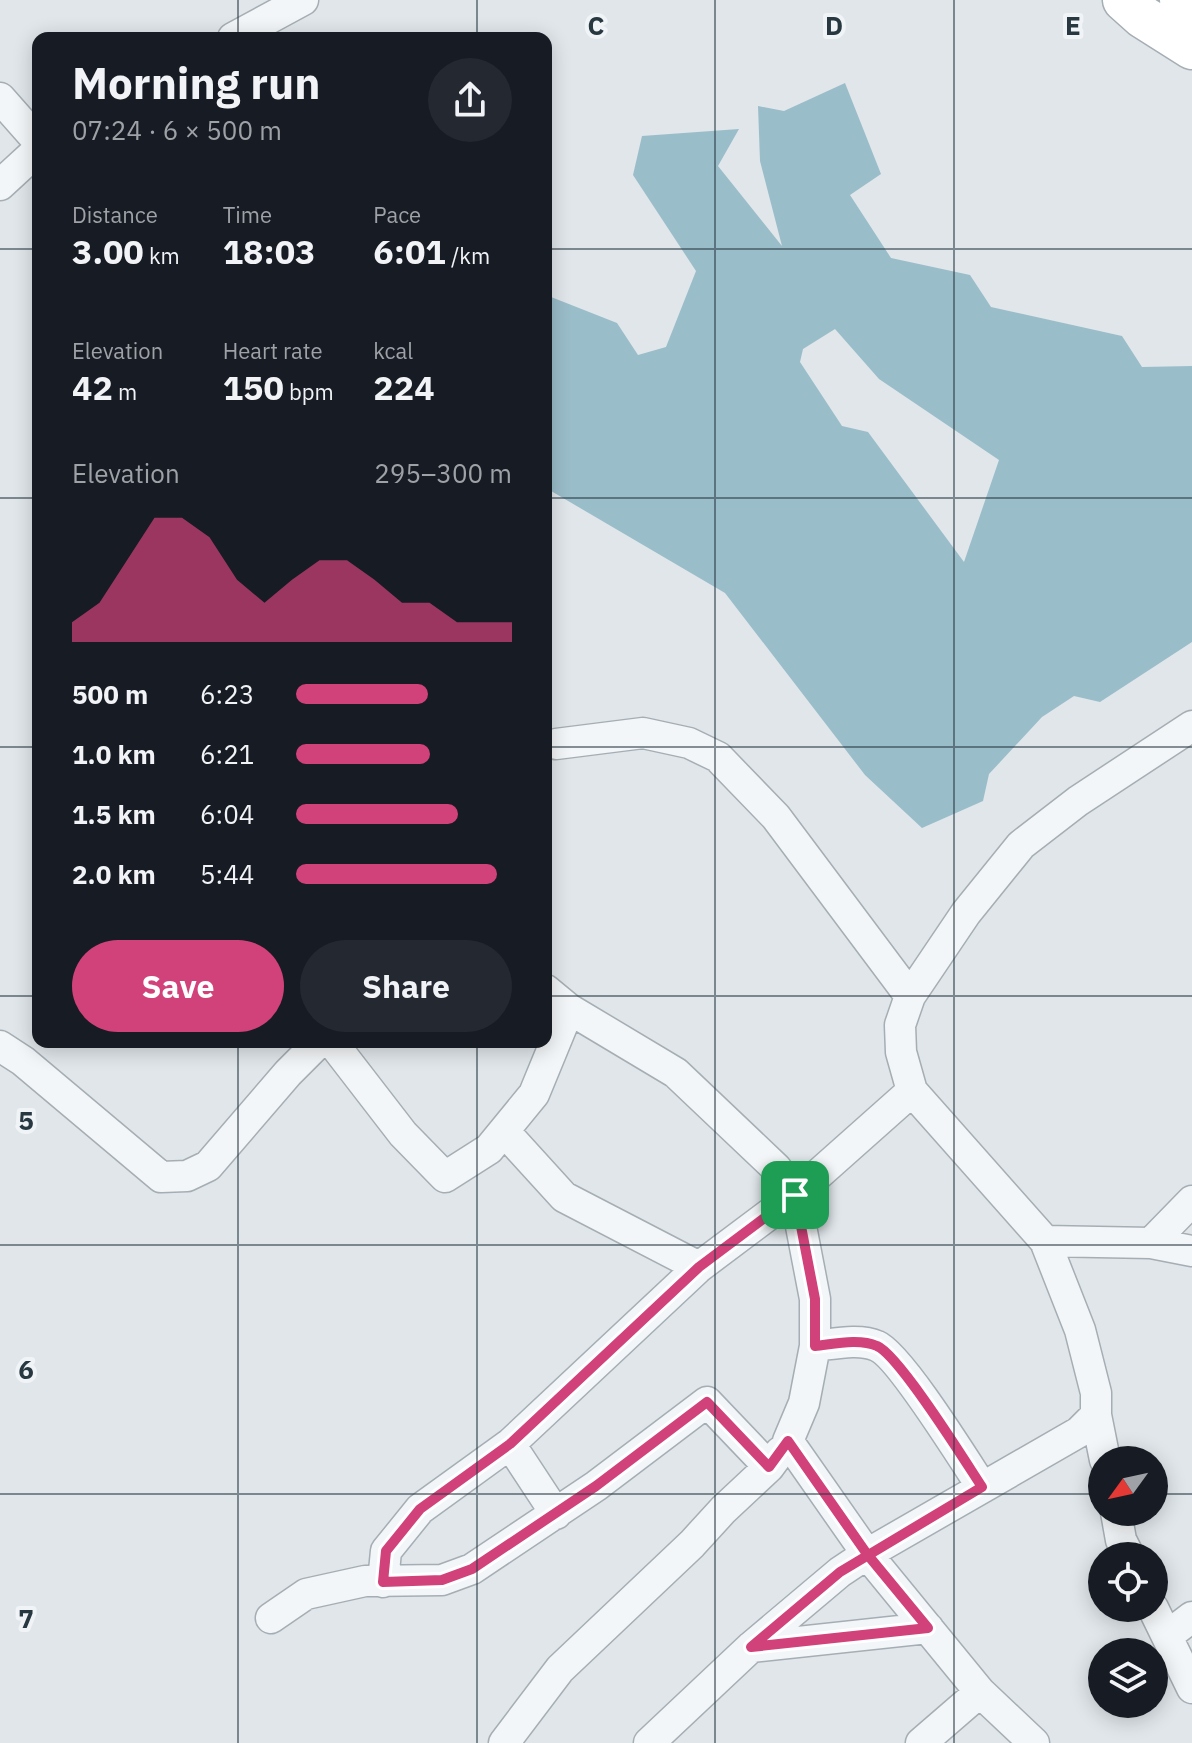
<!DOCTYPE html>
<html lang="en">
<head>
<meta charset="utf-8">
<style>
  :root { --surface:#171b24; --page:#242831; --text:#f1f3f6; --muted:#9ea1a6; --accent:#d2427a }
  body { margin:0; font-family:"IBM Plex Sans",sans-serif; background:var(--page); color:var(--text); height:100vh; display:flex; flex-direction:column; font-size:30px; white-space:nowrap }
  * { box-sizing:border-box; margin:0 }
  p { font-size:26px; color:var(--muted) }
  .icon { flex:none; width:44px; height:44px; fill:none; stroke:currentColor; stroke-width:2; stroke-linecap:round; stroke-linejoin:round }
  .map { position:relative; flex:1; overflow:hidden }
  .side { position:absolute; left:32px; top:32px; width:520px; height:1016px; display:flex; flex-direction:column; background:var(--surface); border-radius:16px; box-shadow:0 4px 20px #0003 }
  .side>* { flex:none }
  .needle { width:52px; rotate:237deg }
  .fabs { position:absolute; left:1088px; top:1446px; display:grid; gap:16px }
  .fabs a { display:grid; place-items:center; width:80px; height:80px; border-radius:50%; background:var(--surface); box-shadow:0 4px 20px #0003; font-size:40px }
  .pin { position:absolute; display:grid; place-items:center; width:68px; height:68px; color:#fff; margin:-34px; border-radius:16px; box-shadow:0 4px 12px #0006 }
  .round { display:grid; place-items:center; flex:none; width:84px; height:84px; border-radius:42px; background:var(--page) }
  .head { display:flex; align-items:center; justify-content:space-between; height:136px; padding:0 40px }
  h1 { font-size:44px; font-weight:700; line-height:60px }
  .figures { display:grid; grid-template-columns:repeat(3,1fr); gap:12px; height:136px; padding:8px 40px }
  .figures div { display:grid; align-content:center }
  .figures b { font-size:34px; font-weight:700 }
  .figures small { font-size:22px; font-weight:400 }
  .figures p { font-size:22px }
  .chart { height:224px; padding:16px 40px }
  .chart p { display:flex; justify-content:space-between }
  .chart svg { width:100%; height:144px; margin-top:8px; fill:var(--accent); opacity:.7 }
  .cta { display:flex; gap:16px; margin-top:auto; padding:16px 40px }
  .cta a { flex:1; height:92px; border-radius:48px; background:var(--accent); color:#fff; font-size:32px; font-weight:700; line-height:92px; text-align:center }
  .cta a+a { background:var(--page); color:var(--text) }
  ul { padding:0 40px; list-style:none; font-size:26px }
  li { display:grid; grid-template-columns:128px 96px 1fr; align-items:center; height:60px }
  li i { height:20px; border-radius:10px; background:var(--accent) }
  .map>svg:first-child { display:block }
  .water { fill:#9abdca; fill-rule:evenodd }
  .lines { fill:none; stroke-linecap:round; stroke-linejoin:round }
  .street-casing { stroke:#a5aeb4; stroke-width:33 }
  .secondary-casing { stroke:#a5aeb4; stroke-width:45 }
  .street { stroke:#f3f6f8; stroke-width:30 }
  .secondary { stroke:#fff; stroke-width:42 }
  .route-casing { stroke:#fff; stroke-width:16 }
  .route { stroke:#d2427a; stroke-width:10 }
  .grid { fill:none; stroke:#283841; stroke-width:2; stroke-opacity:0.55 }
  .grid-label { font-size:26px; text-anchor:middle; font-weight:bold; fill:#283841; stroke:#f0f4f7; stroke-width:8; stroke-linejoin:round; paint-order:stroke }
</style>
</head>
<body>
<div class="map">
<svg width="1192" height="1743" viewBox="0 0 1192 1743">
  <rect width="100%" height="100%" fill="#e0e6ea"/>
  <path class="water" d="M845 83 881 174 850 195 891 258 970 275 991 307 1122 336 1142 367 1192 366V642L1100 702 1074 696 1042 717 989 774 983 801 922 828 865 775 725 593 546 488V295L617 323 638 355 666 347 696 271 633 175 642 136 739 129 718 166 782 246 760 161 758 106 784 111ZM835 329 879 379 999 460 964 562 868 432 842 426 800 362 803 349Z"/>
  <g class="lines">
    <defs>
      <path id="street" d="M233 38 303 0
        M0 98 38 141
        M0 185 38 150
        M556 744 643 733 689 743 718 757 776 817 910 996
        M546 990 569 1009 676 1073 776 1168 795 1195 815 1299V1346L804 1403 788 1441 867 1554 980 1692 1034 1743
        M332 1042 403 1134 445 1177 489 1149 534 1094 569 1009
        M0 1046 23 1061 161 1177 187 1176 208 1166 288 1073 319 1042
        M504 1131 564 1197 699 1267
        M1045 1241 1151 1243 1192 1251
        M1151 1243 1192 1201
        M815 1346C834 1344 859 1338 877 1346 899 1355 965 1461 982 1487
        M1096 1415 1105 1460
        M510 1444 556 1514
        M1116 1512 1121 1540 1129 1556
        M383 1582 386 1551 420 1509 510 1444 699 1267 795 1195 912 1091
        M1153 1608 1192 1688
        M271 1618 306 1594 365 1581 442 1580 472 1569 596 1486 707 1402 769 1467
        M1167 1636 1192 1617
        M751 1647 928 1628
        M504 1743 560 1669 692 1544 723 1510 769 1467 780 1452
        M649 1743 751 1647 840 1572 867 1554 1079 1432 1096 1415V1393L1080 1330 1045 1241 912 1091 901 1052 900 1025 910 996 966 913 1021 845 1078 801 1192 726
        M921 1743 980 1692"/>
      <path id="secondary" d="M1124 0 1143 17 1192 48
        M1181 0 1192 13"/>
    </defs>
    <use href="#street" class="street-casing"/>
    <use href="#secondary" class="secondary-casing"/>
    <use href="#street" class="street"/>
    <use href="#secondary" class="secondary"/>
  </g>
  <g class="lines">
    <defs>
      <path id="route" d="M795 1195 699 1267 510 1444 420 1509 386 1551 383 1582 442 1580 472 1569 596 1486 707 1402 769 1467 788 1441 867 1554 928 1628 751 1647 840 1572 982 1487C965 1461 899 1355 877 1346 859 1338 834 1344 815 1346V1299L795 1195"/>
    </defs>
    <use href="#route" class="route-casing"/>
    <use href="#route" class="route"/>
  </g>
  <path class="grid" d="M238 0V38M477 0V38M715 0V1743M954 0V1743M0 249H38M546 249H1192M0 498H38M546 498H1192M0 747H38M546 747H1192M0 996H38M546 996H1192M238 1042V1743M477 1042V1743M0 1245H1192M0 1494H1102M1154 1494H1192"/>
  <g class="grid-label">
    <text x="596" y="35">C</text>
    <text x="834" y="35">D</text>
    <text x="1073" y="35">E</text>
    <text x="26" y="1130">5</text>
    <text x="26" y="1379">6</text>
    <text x="26" y="1628">7</text>
  </g>
</svg>
<div class="fabs">
<a><svg class="needle" viewBox="-14 -14 28 28"><path d="M0-13l5 13h-10z" fill="#e53935"/><path d="M0 13l5-13h-10z" fill="#9ea1a6"/></svg></a>
<a><svg class="icon" aria-label="locate" viewBox="0 0 24 24"><circle cx="12" cy="12" r="6"/><path d="M12 2v4M12 18v4M2 12h4M18 12h4"/></svg></a>
<a><svg class="icon" aria-label="layers" viewBox="0 0 24 24"><path d="M12 4l9 5-9 5-9-5zM3 14l9 5 9-5"/></svg></a>
</div>
<div class="pin" style="left:795px;top:1195px;background:#1e9e55"><svg class="icon" aria-label="arrive" viewBox="0 0 24 24"><path d="M6 21V4h12l-3 4 3 4H6"/></svg></div>
<section class="side">
<div class="head"><div><h1>Morning run</h1><p>07:24 · 6 × 500 m</p></div><a class="round"><svg class="icon" aria-label="share" viewBox="0 0 24 24"><path d="M12 15V3M7 8l5-5 5 5M5 13v7h14v-7"/></svg></a></div>
<div class="figures">
<div><p>Distance</p><b>3.00<small> km</small></b></div>
<div><p>Time</p><b>18:03</b></div>
<div><p>Pace</p><b>6:01<small> /km</small></b></div>
</div>
<div class="figures">
<div><p>Elevation</p><b>42<small> m</small></b></div>
<div><p>Heart rate</p><b>150<small> bpm</small></b></div>
<div><p>kcal</p><b>224</b></div>
</div>
<div class="chart"><p><span>Elevation</span>295–300 m</p>
<svg viewBox="0 0 160 44" preserveAspectRatio="none"><path d="M0 44V38L10 32L20 19L30 6L40 6L50 12L60 25L70 32L80 25L90 19L100 19L110 25L120 32L130 32L140 38L150 38L160 38V44z"/></svg>
</div>
<ul>
<li><b>500 m</b>6:23<i style="width:61%"></i></li>
<li><b>1.0 km</b>6:21<i style="width:62%"></i></li>
<li><b>1.5 km</b>6:04<i style="width:75%"></i></li>
<li><b>2.0 km</b>5:44<i style="width:93%"></i></li>
</ul>
<div class="cta"><a>Save</a><a>Share</a></div>
</section>
</div>
</body>
</html>
